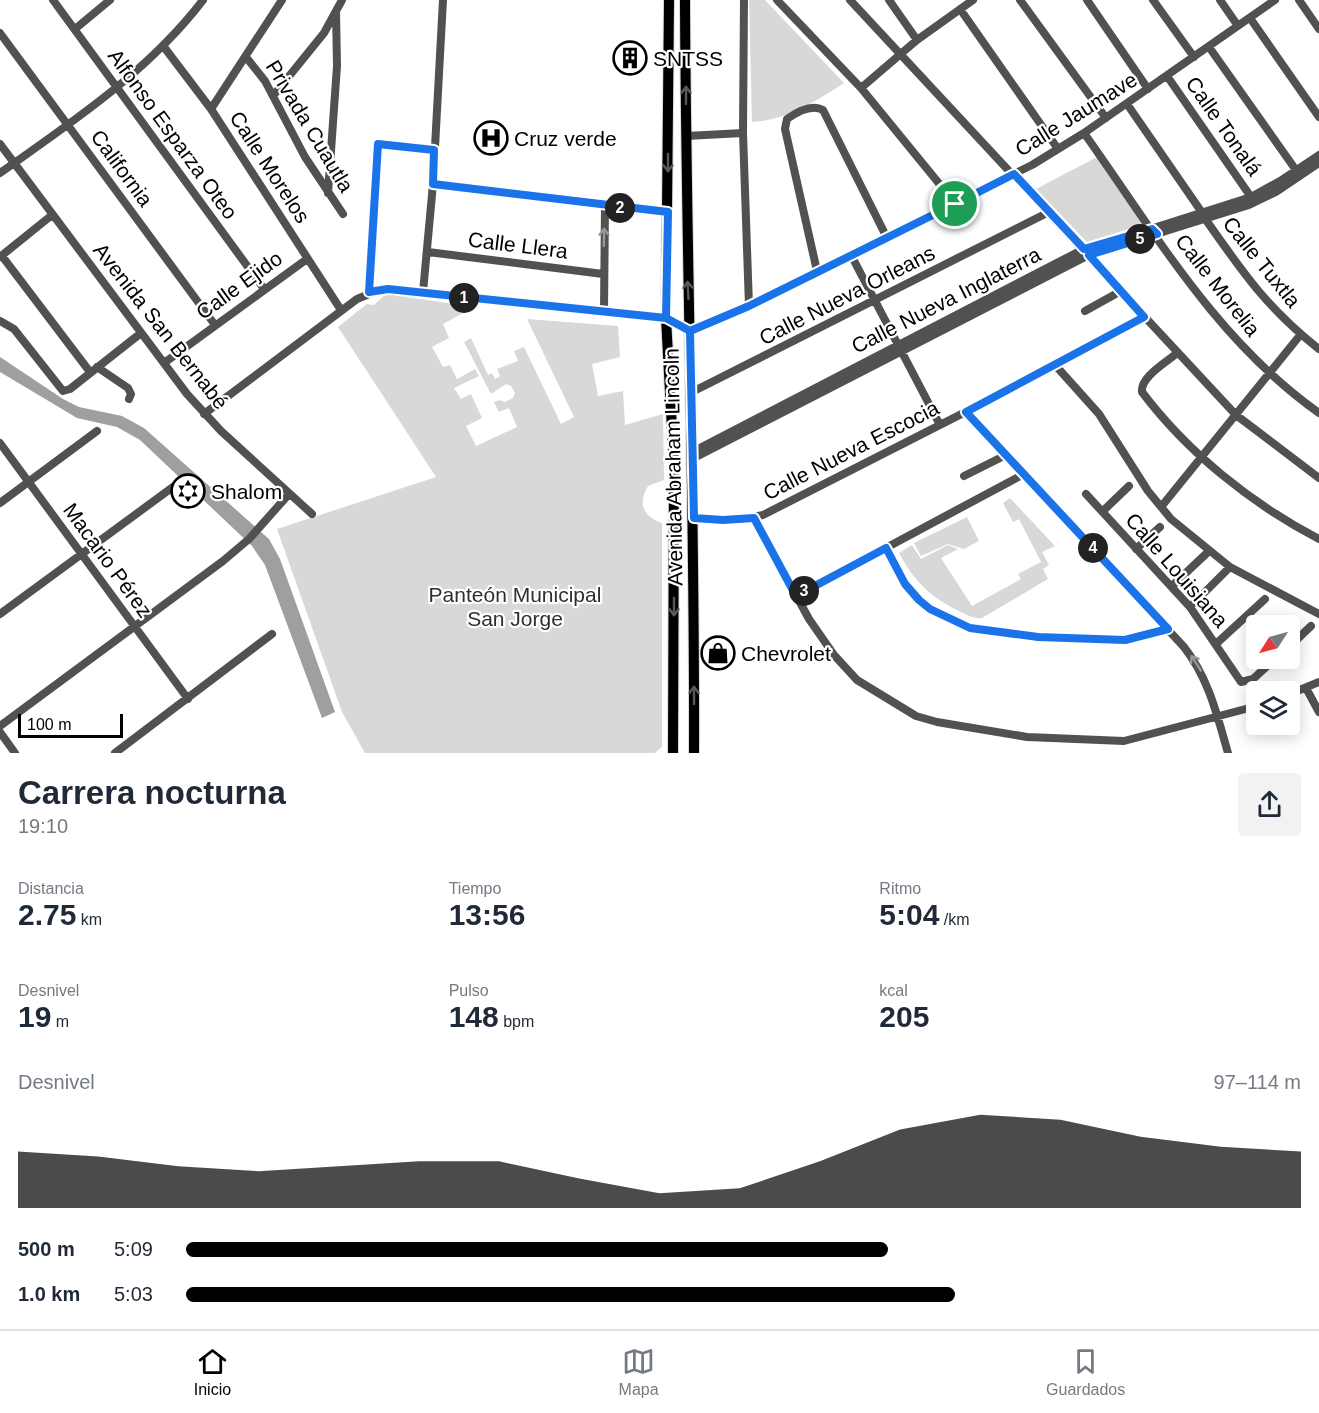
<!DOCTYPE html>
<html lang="es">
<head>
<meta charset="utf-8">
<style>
  :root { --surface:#fff; --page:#f2f2f3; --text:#1f2937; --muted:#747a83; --line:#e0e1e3; --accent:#000 }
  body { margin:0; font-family:Arial,sans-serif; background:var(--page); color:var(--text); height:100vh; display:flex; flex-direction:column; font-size:22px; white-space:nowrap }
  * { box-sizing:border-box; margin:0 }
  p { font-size:20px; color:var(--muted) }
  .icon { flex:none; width:33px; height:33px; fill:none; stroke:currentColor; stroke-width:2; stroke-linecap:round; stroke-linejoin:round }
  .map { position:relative; height:753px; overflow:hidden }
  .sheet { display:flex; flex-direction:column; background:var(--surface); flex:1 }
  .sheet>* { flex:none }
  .needle { width:39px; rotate:234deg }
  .controls { position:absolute; left:1246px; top:615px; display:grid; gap:12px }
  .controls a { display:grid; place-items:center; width:54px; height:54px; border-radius:6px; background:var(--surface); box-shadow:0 3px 15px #0003; font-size:30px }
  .scale { position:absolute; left:18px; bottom:15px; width:105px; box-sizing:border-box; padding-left:6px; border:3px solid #000; border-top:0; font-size:16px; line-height:21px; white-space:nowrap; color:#000; -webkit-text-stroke:4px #fff; paint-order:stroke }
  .pin { position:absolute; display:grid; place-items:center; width:51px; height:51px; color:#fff; margin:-26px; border:3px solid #fff; border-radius:50%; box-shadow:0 2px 6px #0007 }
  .km { position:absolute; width:30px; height:30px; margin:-15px; border-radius:50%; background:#222; color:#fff; font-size:16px; line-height:30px; text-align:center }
  .round { display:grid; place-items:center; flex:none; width:63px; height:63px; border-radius:6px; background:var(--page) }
  .summary { display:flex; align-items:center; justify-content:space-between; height:102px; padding:0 18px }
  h1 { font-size:33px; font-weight:800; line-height:45px }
  .metrics { display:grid; grid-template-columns:repeat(3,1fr); gap:9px; height:102px; padding:6px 18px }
  .metrics div { display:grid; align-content:center }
  .metrics b { font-size:30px; font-weight:800 }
  .metrics small { font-size:16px; font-weight:400 }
  .metrics p { font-size:16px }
  .chart { height:168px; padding:12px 18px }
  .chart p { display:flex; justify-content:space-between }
  .chart svg { width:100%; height:108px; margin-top:6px; fill:var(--accent); opacity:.7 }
  ul { padding:0 18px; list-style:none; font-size:20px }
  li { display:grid; grid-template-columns:96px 72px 1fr; align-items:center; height:45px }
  li i { height:15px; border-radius:8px; background:var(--accent) }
  .dock { display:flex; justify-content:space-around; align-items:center; height:84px; border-top:2px solid var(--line); background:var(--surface); font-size:16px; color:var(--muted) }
  .dock a { display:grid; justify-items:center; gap:3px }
  .dock .on { color:var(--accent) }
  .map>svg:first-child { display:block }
  .green { fill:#d8d8d8 }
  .water { fill:#9f9f9f }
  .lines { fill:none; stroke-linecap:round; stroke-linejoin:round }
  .major-casing { stroke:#dbdbdb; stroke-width:12 }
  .minor { stroke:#515151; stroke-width:8 }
  .major { stroke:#000; stroke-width:10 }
  .oneway { stroke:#595959 }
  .oneway2 { stroke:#979797 }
  .route-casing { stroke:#fff; stroke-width:12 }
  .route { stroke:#1a73e8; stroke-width:8 }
  .labels { text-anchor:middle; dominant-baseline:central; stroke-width:4.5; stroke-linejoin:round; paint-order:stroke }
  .poi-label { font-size:21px; fill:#000; stroke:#fff; text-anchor:start }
  .street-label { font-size:21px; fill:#000; stroke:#fff }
  .park-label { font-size:21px; fill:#2f2f2f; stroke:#fff }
</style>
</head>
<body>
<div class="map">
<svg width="1319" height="753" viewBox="0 0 1319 753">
  <rect width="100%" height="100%" fill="#fff"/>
  <path class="green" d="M749 0H765L844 83C815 102 787 120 752 122Z
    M1097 157 1144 224 1087 242 1036 189Z
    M386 294 474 307 443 324 449 338 432 347 443 367 450 365 457 379 475 369 479 376 454 388 461 399 471 394 482 418 466 426 476 446 517 427 509 408 499 412 494 402 500 400 505 402 513 398 515 393 511 386 506 384 491 394 464 342 471 338 488 375 492 373 495 379 500 376 497 369 518 361 514 351 524 347 561 424 574 417 527 319 618 326 620 357 592 364 598 396 623 391 625 425 663 414 664 480 648 486C637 504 644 517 662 523V747L655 753H365L342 712 277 529 436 477 338 327 367 304 374 305Z
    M1010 498 1055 546 1042 552 1049 565 1043 569 1048 579 982 618C973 619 967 615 959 611 930 597 914 581 899 553L912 545 921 559 948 545 958 549 941 558 972 606 1021 579 1018 574 1041 562 1019 519 1013 522 1003 503Z
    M967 517 979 541 964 549 948 544 921 556 914 543Z"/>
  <path class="water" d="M0 357 63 399 79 407 122 416 144 428 269 539 280 559 335 712 322 718 265 565 252 546 140 440 117 427 77 418 0 372Z"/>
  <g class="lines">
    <defs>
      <path id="major" d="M669 0 666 318 674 466 673 753
        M685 0C686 251 695 502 694 753"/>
    </defs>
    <use href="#major" class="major-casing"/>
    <path class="minor" d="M53 0 264 289
      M744 0 743 133 749 306
      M777 0 861 88 955 203
      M850 0 1236 415 1319 478
      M889 0 917 40
      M1020 0 1106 118
      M1087 0 1148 89
      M1153 0 1194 57
      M1220 0 1238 26
      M1299 0 1319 29
      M960 9 1058 149
      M1250 18 1319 117
      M75 29 110 0
      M0 33 215 325
      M164 47 211 109 341 310
      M1209 47 1298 173
      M246 57 265 81 305 157 343 214
      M1167 76 1251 197
      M861 88 917 40 973 0
      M273 96 324 33 342 0
      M1127 104 1203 214
      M211 109 282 0
      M1084 133C1156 234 1216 340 1319 413
      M686 136 743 133
      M0 144 187 394 221 431 312 514
      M0 173C72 122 149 71 203 0
      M433 184 668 212
      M328 193 337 66 336 12
      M1206 220C1243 273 1268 309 1319 349
      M428 252 603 274
      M851 255 940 425
      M2 256 90 372
      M0 257 52 215
      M817 271 785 129 787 119C797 112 812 104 823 110L887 238
      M369 292 378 144 434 150
      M423 292 433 184 443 0
      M604 310 605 206
      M1085 311 1121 291
      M0 321 14 329 63 391 70 389 141 333
      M1177 353C1167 362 1140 377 1142 392 1188 453 1252 504 1319 539
      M164 363 307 259
      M1056 366 1099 414 1148 491 1171 519 1230 567 1319 614
      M97 367 128 388 131 394 129 399
      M692 392 1049 212
      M966 412 1184 647C1209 679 1217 715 1228 753
      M204 414 357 299 379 290 604 310 666 318 690 331 704 327 1032 165 1084 133 1275 0
      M0 443 188 699
      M694 451 1078 252 1251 197 1280 181 1319 155
      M694 458 1089 255 1249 205 1276 192 1319 163
      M964 476 1006 455
      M1086 494 1190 607 1241 682 1253 679 1276 658
      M0 503 97 431
      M1161 507 1301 334
      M1103 511 1129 486
      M695 517 738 520 763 515 1056 366 1144 317
      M754 518 809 619 834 655 857 680 916 716 937 722 1027 737 1124 741 1257 706
      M886 548 905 583 919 600 930 609 970 628 1038 637 1125 640 1168 629
      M1136 549 1160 527
      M1172 586 1208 552
      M796 596 1024 474
      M1190 607 1230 567
      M0 614 177 484
      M1217 643 1265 599
      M1290 646 1311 626
      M1306 688 1319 712
      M1290 694 1319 682
      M0 726 223 561 249 539 289 494
      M0 732 15 753
      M115 753 272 634"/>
    <use href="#major" class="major"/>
  </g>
  <defs><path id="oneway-shaft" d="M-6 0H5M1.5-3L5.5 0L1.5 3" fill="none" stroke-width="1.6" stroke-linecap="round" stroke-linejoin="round" transform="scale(1.5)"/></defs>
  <g class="oneway">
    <use href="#oneway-shaft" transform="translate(686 95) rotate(-90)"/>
    <use href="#oneway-shaft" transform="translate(668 163) rotate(90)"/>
    <use href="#oneway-shaft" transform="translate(688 290) rotate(-93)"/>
    <use href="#oneway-shaft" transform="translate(674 607) rotate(90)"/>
    <use href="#oneway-shaft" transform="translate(694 695) rotate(-90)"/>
  </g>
  <g class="oneway2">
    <use href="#oneway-shaft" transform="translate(604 237) rotate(-89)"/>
    <use href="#oneway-shaft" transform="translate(1196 663) rotate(-123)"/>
  </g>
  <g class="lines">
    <defs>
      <path id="route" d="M955 204 749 306 690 331 666 318 388 289 369 292 378 144 434 150 433 184 668 212 666 318 690 331 694 518 723 520 754 518 796 596 886 548 905 584 919 600 930 609 970 628 1038 637 1125 640 1168 629 966 412 1144 317 1089 255 1157 234 1152 229 1084 249 1014 174 955 204"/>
    </defs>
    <use href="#route" class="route-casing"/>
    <use href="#route" class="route"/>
  </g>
  <defs>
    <symbol id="building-ring" viewBox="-11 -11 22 22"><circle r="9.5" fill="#fff" stroke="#000" stroke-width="1.5"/><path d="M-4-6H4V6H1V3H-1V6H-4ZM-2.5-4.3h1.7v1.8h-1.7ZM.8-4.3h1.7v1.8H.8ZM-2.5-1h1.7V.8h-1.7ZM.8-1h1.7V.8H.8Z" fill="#000"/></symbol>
    <symbol id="hospital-ring" viewBox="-11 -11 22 22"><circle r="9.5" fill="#fff" stroke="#000" stroke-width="1.5"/><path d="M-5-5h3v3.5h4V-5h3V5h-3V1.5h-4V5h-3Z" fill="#000"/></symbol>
    <symbol id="synagogue-ring" viewBox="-11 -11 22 22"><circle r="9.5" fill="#fff" stroke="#000" stroke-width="1.5"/><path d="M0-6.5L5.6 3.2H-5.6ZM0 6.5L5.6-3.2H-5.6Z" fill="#000"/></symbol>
    <symbol id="shop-ring" viewBox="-11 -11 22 22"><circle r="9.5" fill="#fff" stroke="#000" stroke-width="1.5"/><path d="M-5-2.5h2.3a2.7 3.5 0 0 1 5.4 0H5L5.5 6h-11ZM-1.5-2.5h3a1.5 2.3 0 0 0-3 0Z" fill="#000"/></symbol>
  </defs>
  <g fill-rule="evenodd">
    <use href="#building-ring" x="611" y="39" width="38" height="38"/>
    <use href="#hospital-ring" x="472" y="119" width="38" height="38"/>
    <use href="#synagogue-ring" x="169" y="472" width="38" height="38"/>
    <use href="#shop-ring" x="699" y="634" width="38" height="38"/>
  </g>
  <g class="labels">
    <g class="poi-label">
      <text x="653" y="58">SNTSS</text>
      <text x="514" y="138">Cruz verde</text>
      <text x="211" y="491">Shalom</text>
      <text x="741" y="653">Chevrolet</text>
    </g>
    <g class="street-label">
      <text transform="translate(1076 114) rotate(-32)">Calle Jaumave</text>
      <text transform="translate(310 126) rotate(59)">Privada Cuautla</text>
      <text transform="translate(1224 126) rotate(55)">Calle Tonalá</text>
      <text transform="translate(173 134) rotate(54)">Alfonso Esparza Oteo</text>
      <text transform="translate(270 167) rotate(57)">Calle Morelos</text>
      <text transform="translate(122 168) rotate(54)">California</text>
      <text transform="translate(518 245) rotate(7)">Calle Llera</text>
      <text transform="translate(1262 262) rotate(51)">Calle Tuxtla</text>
      <text transform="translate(239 285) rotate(-36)">Calle Ejido</text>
      <text transform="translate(1218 285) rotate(52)">Calle Morelia</text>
      <text transform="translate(847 295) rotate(-27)">Calle Nueva Orleans</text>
      <text transform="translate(946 300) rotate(-27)">Calle Nueva Inglaterra</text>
      <text transform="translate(161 326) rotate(52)">Avenida San Bernabé</text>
      <text transform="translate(851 450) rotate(-27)">Calle Nueva Escocia</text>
      <text transform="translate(673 467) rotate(-91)">Avenida Abraham Lincoln</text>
      <text transform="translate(108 560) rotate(54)">Macario Pérez</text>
      <text transform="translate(1177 570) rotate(49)">Calle Louisiana</text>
    </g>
    <g class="park-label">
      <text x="515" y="594">Panteón Municipal<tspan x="515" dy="24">San Jorge</tspan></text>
    </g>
  </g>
</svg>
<div class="controls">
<a><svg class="needle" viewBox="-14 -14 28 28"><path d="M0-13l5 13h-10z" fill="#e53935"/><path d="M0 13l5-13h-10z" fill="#747a83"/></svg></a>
<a><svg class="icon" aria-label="layers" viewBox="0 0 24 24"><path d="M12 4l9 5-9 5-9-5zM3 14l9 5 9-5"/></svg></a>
</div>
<div class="scale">100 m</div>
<div class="pin" style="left:955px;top:204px;background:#1e9e55"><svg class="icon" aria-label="arrive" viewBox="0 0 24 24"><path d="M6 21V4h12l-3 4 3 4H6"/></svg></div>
<b class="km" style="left:464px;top:298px">1</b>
<b class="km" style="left:620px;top:208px">2</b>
<b class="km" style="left:804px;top:591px">3</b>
<b class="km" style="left:1093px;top:548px">4</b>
<b class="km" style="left:1140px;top:239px">5</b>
</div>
<section class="sheet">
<div class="summary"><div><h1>Carrera nocturna</h1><p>19:10</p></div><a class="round"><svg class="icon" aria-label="share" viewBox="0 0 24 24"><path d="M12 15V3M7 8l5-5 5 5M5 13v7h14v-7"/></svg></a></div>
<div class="metrics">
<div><p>Distancia</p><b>2.75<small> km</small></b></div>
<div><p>Tiempo</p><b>13:56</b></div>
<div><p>Ritmo</p><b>5:04<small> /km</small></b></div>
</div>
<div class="metrics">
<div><p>Desnivel</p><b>19<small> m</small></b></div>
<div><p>Pulso</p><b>148<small> bpm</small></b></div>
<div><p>kcal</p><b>205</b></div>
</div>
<div class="chart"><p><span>Desnivel</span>97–114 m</p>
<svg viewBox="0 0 160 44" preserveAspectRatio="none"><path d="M0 44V21L10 23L20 27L30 29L40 27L50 25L60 25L70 32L80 38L90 36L100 25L110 12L120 6L130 8L140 15L150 19L160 21V44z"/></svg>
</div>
<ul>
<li><b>500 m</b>5:09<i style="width:63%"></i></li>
<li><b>1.0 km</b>5:03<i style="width:69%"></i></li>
</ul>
</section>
<nav class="dock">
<a class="on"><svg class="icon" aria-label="home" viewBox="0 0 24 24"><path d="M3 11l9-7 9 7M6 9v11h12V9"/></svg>Inicio</a>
<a><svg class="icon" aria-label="map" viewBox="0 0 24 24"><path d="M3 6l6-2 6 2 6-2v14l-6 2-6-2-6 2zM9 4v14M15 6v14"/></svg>Mapa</a>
<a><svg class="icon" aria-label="saved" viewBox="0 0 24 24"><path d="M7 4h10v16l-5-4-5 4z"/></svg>Guardados</a>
</nav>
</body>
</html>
